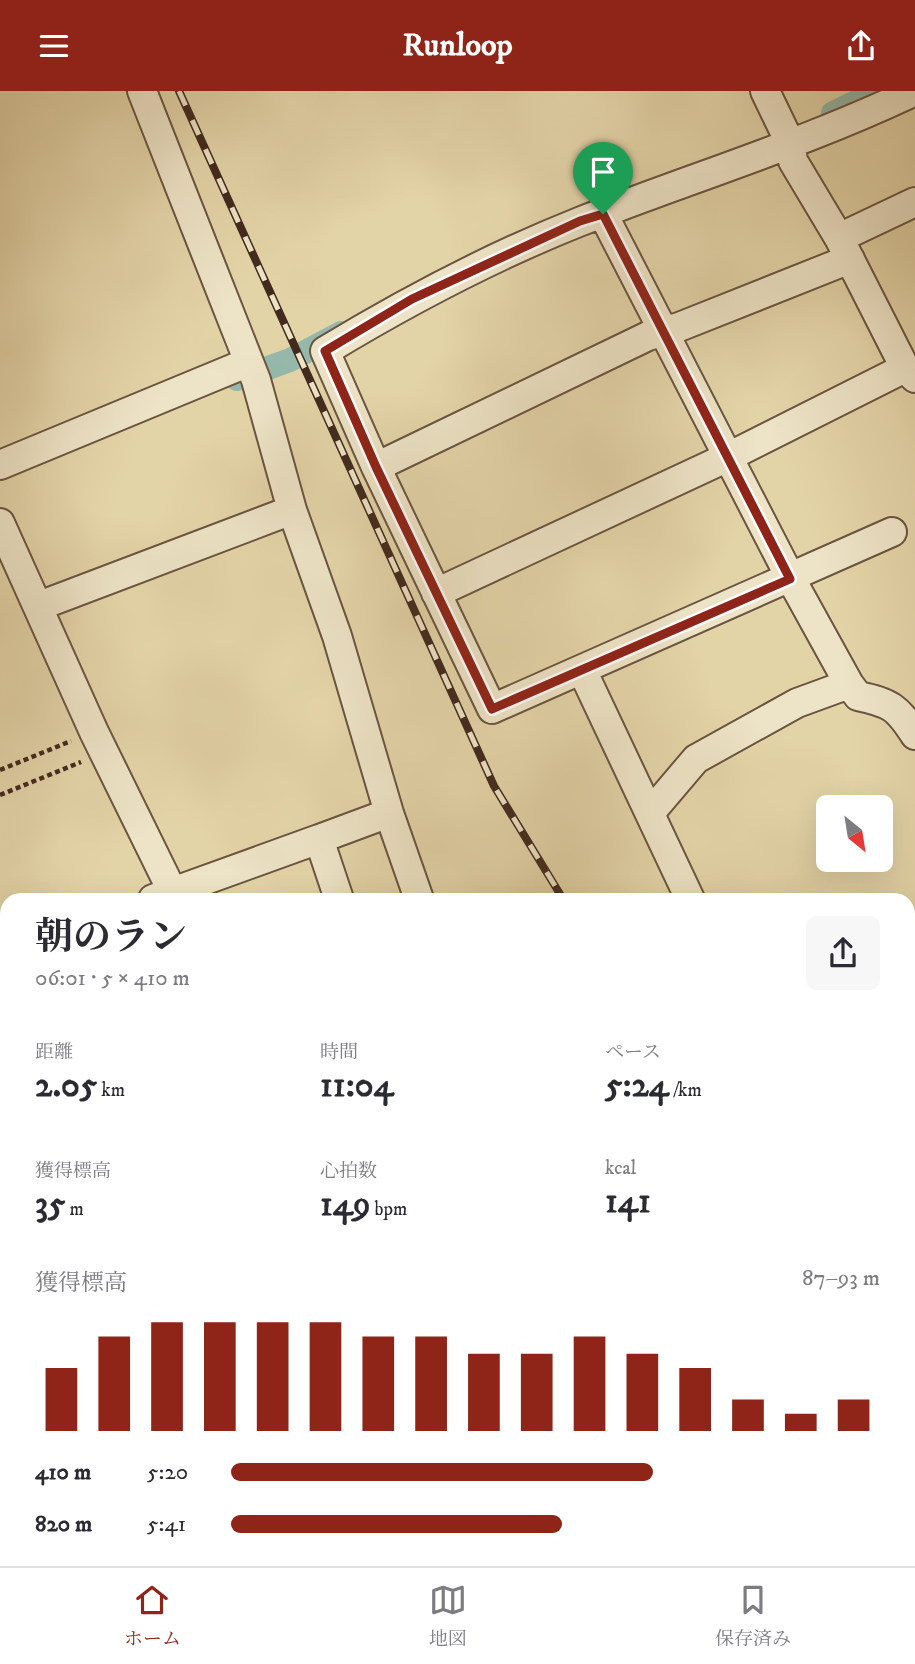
<!DOCTYPE html>
<html lang="ja">
<head>
<meta charset="utf-8">
<style>
  :root { --surface:#fff; --page:#f7f7f7; --text:#2b2b33; --muted:#7c7c81; --line:#e1e1e2; --accent:#8f2418 }
  body { margin:0; font-family:"IM FELL DW Pica","Noto Serif JP",serif; background:var(--page); color:var(--text); height:100vh; display:flex; flex-direction:column; font-size:26px; white-space:nowrap }
  * { box-sizing:border-box; margin:0 }
  p { font-size:23px; color:var(--muted) }
  .icon { flex:none; width:38px; height:38px; fill:none; stroke:currentColor; stroke-width:2; stroke-linecap:round; stroke-linejoin:round }
  .map { position:relative; flex:1; overflow:hidden }
  .drawer { position:absolute; left:0px; top:802px; width:915px; height:674px; display:flex; flex-direction:column; background:var(--surface); border-radius:21px 21px 0 0; box-shadow:0 7px 28px #0002 }
  .drawer>* { flex:none }
  .needle { width:46px; rotate:150deg }
  .tools { position:absolute; left:816px; top:704px; display:grid; gap:14px }
  .tools a { display:grid; place-items:center; width:77px; height:77px; border-radius:10px; background:var(--surface); box-shadow:0 7px 28px #0002; font-size:35px }
  .pin { position:absolute; display:grid; place-items:center; width:60px; height:60px; color:#fff; margin:-72px -30px; border-radius:50% 50% 50% 0; rotate:-45deg; box-shadow:0 0 7px #0007 }
  .pin .icon { rotate:45deg }
  .round { display:grid; place-items:center; flex:none; width:74px; height:74px; border-radius:10px; background:var(--page) }
  .head { display:flex; align-items:center; justify-content:space-between; height:119px; padding:0 35px }
  h1 { font-size:38px; font-weight:700; line-height:52px }
  .figures { display:grid; grid-template-columns:repeat(3,1fr); gap:10px; height:119px; padding:7px 35px }
  .figures div { display:grid; align-content:center }
  .figures b { font-size:35px; font-weight:700 }
  .figures small { font-size:19px; font-weight:400 }
  .figures p { font-size:19px }
  .chart { height:196px; padding:14px 35px }
  .chart p { display:flex; justify-content:space-between }
  .chart svg { width:100%; height:126px; margin-top:7px; stroke:var(--accent); stroke-width:6 }
  ul { padding:0 35px; list-style:none; font-size:23px }
  li { display:grid; grid-template-columns:112px 84px 1fr; align-items:center; height:52px }
  li i { height:18px; border-radius:9px; background:var(--accent) }
  header { display:flex; justify-content:space-between; align-items:center; height:91px; padding:0 35px; background:var(--accent); color:#fff; font-size:32px; font-weight:700 }
  .menu { display:flex; justify-content:space-around; align-items:center; height:98px; border-top:2px solid var(--line); background:var(--surface); font-size:19px; color:var(--muted) }
  .menu a { display:grid; justify-items:center; gap:4px }
  .menu .selected { color:var(--accent) }
  .map>svg:first-child { display:block }
  .green { fill:#bcba82; stroke:#7f7250; stroke-width:2 }
  .lines { fill:none; stroke-linecap:round; stroke-linejoin:round }
  .canal { stroke:#95b8aa; stroke-width:24 }
  .building { fill:#d89f88; stroke:#422a1e; stroke-width:2 }
  .service-casing { stroke:#6a5440; stroke-width:18 }
  .minor-casing { stroke:#6a5440; stroke-width:32 }
  .path { stroke:#422a1e; stroke-width:4.5; stroke-dasharray:5 3.5; stroke-linecap:butt }
  .service { stroke:#ede3c6; stroke-width:14 }
  .minor { stroke:#ede3c6; stroke-width:28 }
  .rail-casing { stroke:#422a1e; stroke-width:8 }
  .rail { stroke:#ede3c6; stroke-width:5; stroke-dasharray:16; stroke-linecap:butt }
  .route-casing { stroke:#fff; stroke-width:14 }
  .route { stroke:#8f2418; stroke-width:9 }
</style>
</head>
<body>
<header><svg class="icon" aria-label="menu" viewBox="0 0 24 24"><path d="M4 6h16M4 12h16M4 18h16"/></svg>Runloop<svg class="icon" aria-label="share" viewBox="0 0 24 24"><path d="M12 15V3M7 8l5-5 5 5M5 13v7h14v-7"/></svg></header>
<div class="map">
<svg width="915" height="1475" viewBox="0 0 915 1475">
  <rect width="100%" height="100%" fill="#e3d4a8"/>
  <filter id="stains"><feTurbulence type="fractalNoise" baseFrequency=".00286" numOctaves="4"/><feColorMatrix values="0 0 0 0 .2 0 0 0 0 .09 0 0 0 0 .02 0 0 0 .5 -.17"/></filter>
  <radialGradient id="worn" r=".72"><stop offset=".6" stop-color="#630" stop-opacity="0"/><stop offset="1" stop-color="#630" stop-opacity=".3"/></radialGradient>
  <path class="green" d="M915 919V1236L908 1226V933Z"/>
  <g class="lines">
    <path class="canal" d="M833 22 880 0
      M237 288 290 269 341 242"/>
  </g>
  <path class="building" d="M497 1468H576L561 1475H481Z"/>
  <g class="lines">
    <defs>
      <path id="service" d="M0 1115 7 1132
        M0 1225 7 1222
        M908 1388 915 1410"/>
      <path id="minor" d="M142 0 256 289 292 419 337 545 389 722 419 808
        M765 0 791 54 793 70 839 147 905 277 915 287
        M603 123 791 488 849 593 858 605C891 612 897 616 915 644
        M839 147 915 111
        M0 374 249 271
        M376 376 648 245 679 236 850 168
        M0 432 94 641 176 808
        M892 441 492 618 376 376 325 260C406 211 491 166 579 131 691 87 806 52 915 0
        M436 502 728 366 905 277
        M39 515 292 419
        M582 579 690 808
        M651 721 696 668 797 612 849 593
        M319 748 389 722
        M153 808 319 748 339 808
        M0 867 7 864
        M908 1322 915 1319
        M0 1403 7 1416
        M33 1468 37 1475
        M171 1468 174 1475
        M885 1468 897 1475
        M675 1475 687 1468"/>
    </defs>
    <use href="#service" class="service-casing"/>
    <use href="#minor" class="minor-casing"/>
    <path class="path" d="M0 679 71 650
      M0 704 81 671
      M305 1468 308 1475
      M613 1468 615 1475"/>
    <use href="#service" class="service"/>
    <use href="#minor" class="minor"/>
    <defs>
      <path id="rail" d="M179 0 494 695 563 808
        M908 1269 915 1277"/>
    </defs>
    <use href="#rail" class="rail-casing"/>
    <use href="#rail" class="rail"/>
  </g>
  <g class="lines">
    <defs>
      <path id="route" d="M603 123 790 488 492 618 376 376 325 260 412 208 580 130Z"/>
    </defs>
    <use href="#route" class="route-casing"/>
    <use href="#route" class="route"/>
  </g>
  <rect width="100%" height="100%" filter="url(#stains)"/>
  <rect width="100%" height="100%" fill="url(#worn)"/>
</svg>
<div class="tools">
<a><svg class="needle" viewBox="-14 -14 28 28"><path d="M0-13l5 13h-10z" fill="#e53935"/><path d="M0 13l5-13h-10z" fill="#7c7c81"/></svg></a>
</div>
<div class="pin" style="left:603px;top:123px;background:#1e9e55"><svg class="icon" aria-label="arrive" viewBox="0 0 24 24"><path d="M6 21V4h12l-3 4 3 4H6"/></svg></div>
<section class="drawer">
<div class="head"><div><h1>朝のラン</h1><p>06:01 · 5 × 410 m</p></div><a class="round"><svg class="icon" aria-label="share" viewBox="0 0 24 24"><path d="M12 15V3M7 8l5-5 5 5M5 13v7h14v-7"/></svg></a></div>
<div class="figures">
<div><p>距離</p><b>2.05<small> km</small></b></div>
<div><p>時間</p><b>11:04</b></div>
<div><p>ペース</p><b>5:24<small> /km</small></b></div>
</div>
<div class="figures">
<div><p>獲得標高</p><b>35<small> m</small></b></div>
<div><p>心拍数</p><b>149<small> bpm</small></b></div>
<div><p>kcal</p><b>141</b></div>
</div>
<div class="chart"><p><span>獲得標高</span>87–93 m</p>
<svg viewBox="0 0 160 44" preserveAspectRatio="none"><path d="M5 44V22M15 44V11M25 44V6M35 44V6M45 44V6M55 44V6M65 44V11M75 44V11M85 44V17M95 44V17M105 44V11M115 44V17M125 44V22M135 44V33M145 44V38M155 44V33"/></svg>
</div>
<ul>
<li><b>410 m</b>5:20<i style="width:65%"></i></li>
<li><b>820 m</b>5:41<i style="width:51%"></i></li>
</ul>
</section>
</div>
<nav class="menu">
<a class="selected"><svg class="icon" aria-label="home" viewBox="0 0 24 24"><path d="M3 11l9-7 9 7M6 9v11h12V9"/></svg>ホーム</a>
<a><svg class="icon" aria-label="map" viewBox="0 0 24 24"><path d="M3 6l6-2 6 2 6-2v14l-6 2-6-2-6 2zM9 4v14M15 6v14"/></svg>地図</a>
<a><svg class="icon" aria-label="saved" viewBox="0 0 24 24"><path d="M7 4h10v16l-5-4-5 4z"/></svg>保存済み</a>
</nav>
</body>
</html>
